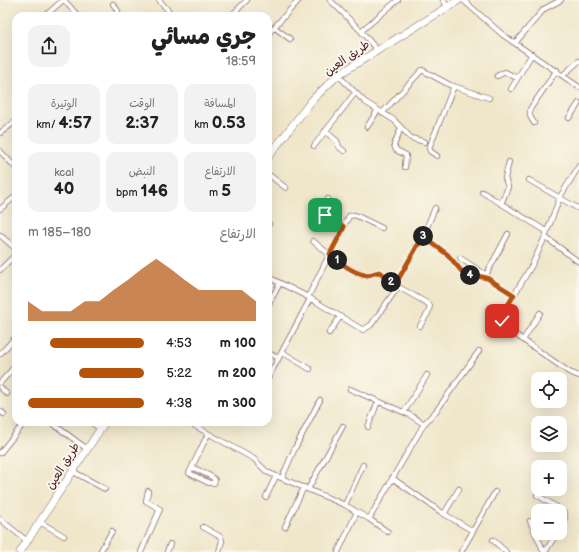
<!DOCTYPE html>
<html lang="ar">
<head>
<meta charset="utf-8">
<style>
  :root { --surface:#fff; --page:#f2f2f2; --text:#222; --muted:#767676; --accent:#b45309 }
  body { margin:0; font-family:"Balsamiq Sans","Playpen Sans Arabic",sans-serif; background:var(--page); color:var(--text); direction:rtl; height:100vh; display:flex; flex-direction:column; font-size:15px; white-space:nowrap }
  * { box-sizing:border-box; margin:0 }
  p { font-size:13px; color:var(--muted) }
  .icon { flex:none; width:22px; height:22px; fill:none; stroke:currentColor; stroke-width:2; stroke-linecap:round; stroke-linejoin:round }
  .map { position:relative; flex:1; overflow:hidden; direction:ltr }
  .drawer { position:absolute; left:12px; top:12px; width:260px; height:414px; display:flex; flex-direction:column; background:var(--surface); border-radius:12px; box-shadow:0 4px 16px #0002; direction:rtl }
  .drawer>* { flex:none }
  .tools { position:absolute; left:531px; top:372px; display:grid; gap:8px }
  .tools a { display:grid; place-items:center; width:36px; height:36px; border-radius:8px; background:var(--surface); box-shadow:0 4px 16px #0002; font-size:20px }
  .pin { position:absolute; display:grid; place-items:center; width:34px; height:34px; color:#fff; margin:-17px; border-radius:8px; box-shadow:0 2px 6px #0006 }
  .km { position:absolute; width:20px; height:20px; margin:-10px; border-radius:50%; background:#222; color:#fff; font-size:11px; line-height:20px; text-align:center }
  .round { display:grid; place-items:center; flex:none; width:42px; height:42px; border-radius:12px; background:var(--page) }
  .summary { display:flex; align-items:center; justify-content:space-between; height:68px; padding:0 16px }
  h1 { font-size:22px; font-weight:800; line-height:30px }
  .metrics { display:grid; grid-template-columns:repeat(3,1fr); gap:6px; height:68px; padding:4px 16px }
  .metrics div { display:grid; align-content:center; border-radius:10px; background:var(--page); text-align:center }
  .metrics b { font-size:17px; font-weight:800 }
  .metrics small { font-size:11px; font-weight:400 }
  .metrics p { font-size:11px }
  .chart { height:112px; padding:8px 16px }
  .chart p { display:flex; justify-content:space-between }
  .chart svg { width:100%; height:72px; margin-top:4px; fill:var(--accent); opacity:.7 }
  ul { padding:0 16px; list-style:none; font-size:13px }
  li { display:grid; grid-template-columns:64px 48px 1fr; align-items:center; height:30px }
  li i { height:10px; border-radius:5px; background:var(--accent) }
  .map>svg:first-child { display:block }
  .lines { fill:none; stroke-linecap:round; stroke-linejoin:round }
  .street-casing { stroke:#846563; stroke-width:6 }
  .secondary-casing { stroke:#846563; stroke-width:8 }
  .street { stroke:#fff; stroke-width:4.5 }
  .secondary { stroke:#fff; stroke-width:7 }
  .route-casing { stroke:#fff; stroke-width:8 }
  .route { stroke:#b45309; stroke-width:5 }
  .labels { text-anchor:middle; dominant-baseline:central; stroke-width:4; stroke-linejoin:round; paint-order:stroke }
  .street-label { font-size:12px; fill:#4a1f2b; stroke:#fbf7ec }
</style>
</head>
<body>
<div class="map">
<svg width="579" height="552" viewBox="0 0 579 552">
  <rect width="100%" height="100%" fill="#fbf7ec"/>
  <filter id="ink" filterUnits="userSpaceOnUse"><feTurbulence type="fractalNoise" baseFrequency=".025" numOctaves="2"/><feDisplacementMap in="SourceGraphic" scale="8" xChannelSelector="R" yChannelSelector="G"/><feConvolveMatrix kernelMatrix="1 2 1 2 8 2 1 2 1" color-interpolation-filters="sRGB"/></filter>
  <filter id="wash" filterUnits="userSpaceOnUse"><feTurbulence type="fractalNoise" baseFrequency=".012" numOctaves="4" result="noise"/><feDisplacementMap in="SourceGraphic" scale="16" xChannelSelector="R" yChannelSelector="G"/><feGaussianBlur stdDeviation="0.9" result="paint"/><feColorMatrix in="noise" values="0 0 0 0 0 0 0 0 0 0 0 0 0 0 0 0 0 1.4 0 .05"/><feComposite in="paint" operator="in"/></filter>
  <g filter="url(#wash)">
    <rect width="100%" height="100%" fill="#f0e7cb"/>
  </g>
  <g filter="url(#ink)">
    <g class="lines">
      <defs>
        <path id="street" d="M64 0 78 16
          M159 0 173 16
          M330 0 361 31 377 50
          M443 0 448 7
          M463 0 503 35 579 87
          M113 4 118 11 114 16
          M45 16 63 0
          M231 16 247 0
          M274 27 290 39
          M361 31 398 0
          M268 34 299 0
          M515 43 544 9 561 0
          M338 75 365 102 394 120 411 138 425 142
          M563 75 579 61
          M497 76 505 72 517 78
          M511 89 532 54
          M383 112 422 70 450 85 489 98
          M569 118 579 103
          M534 123 530 116V109L557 70
          M367 127 378 110
          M401 128 394 145 396 150 406 155 405 167
          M325 131 337 141 339 147 344 151
          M0 133 16 121
          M314 146 355 93
          M0 151 16 168
          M437 156 430 151 429 148 454 86
          M579 166 560 197 545 237 579 262
          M268 174 286 188
          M529 180 579 209
          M482 192 546 231
          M328 199 322 209V213L344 227
          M501 204 508 187 505 178 509 162
          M0 209 16 196
          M268 225 269 224
          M0 235 16 249
          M423 236 448 255 463 273 487 278 514 295
          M545 237 532 265 502 315V321L506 328 569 372 579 376
          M313 241C325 251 352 274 367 275 372 275 375 272 379 272L393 284 427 303 430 306 428 313 420 326
          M460 258 486 275
          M0 270 16 254
          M268 277 308 297 363 330 371 325 398 287
          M487 278V273L508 234
          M395 285 423 236 435 208
          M308 297 349 216 355 215 382 228
          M268 305 280 283
          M329 333 340 317
          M523 340 540 313
          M282 352 310 369
          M268 353 279 358
          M0 354 13 340
          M268 378 310 299
          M0 383 16 365
          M0 387 7 394
          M350 389 410 415 424 424
          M0 411 4 414
          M404 412 427 375
          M91 422 100 429
          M188 422 254 459 267 472 345 505 357 512 338 552
          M52 423 87 449
          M368 427 378 401
          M0 453 25 422
          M192 467 212 477 215 480 214 483H209L189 473 192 467 208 434
          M72 471 105 489
          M282 478 294 450 320 400
          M392 478 441 512 473 531 495 492
          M308 489 343 426
          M537 495 560 509 565 514V518L560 529
          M266 497 276 476
          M345 505 363 465
          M357 512 369 519 424 424 437 410 479 351
          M444 514 459 489
          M0 519 27 541
          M369 519 388 532
          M530 521 544 552
          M40 522 64 536
          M203 527 221 537 222 541 219 552
          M285 527 304 487
          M493 540 506 552
          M100 552 112 531
          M141 552 160 509 146 501 148 491
          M167 552 170 544
          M461 552 473 531
          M545 552 557 533"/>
        <path id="secondary" d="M268 157 313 99 338 75 459 0
          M20 552 105 422"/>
      </defs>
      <use href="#street" class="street-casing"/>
      <use href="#secondary" class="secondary-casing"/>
      <use href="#street" class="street"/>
      <use href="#secondary" class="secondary"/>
    </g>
  </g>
  <g class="lines" filter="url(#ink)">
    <defs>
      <path id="route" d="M325 215 344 227 330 254C339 262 355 274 367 275 372 275 375 272 380 272L395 285 423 236 448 255 463 273 487 278 514 295 502 315V321"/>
    </defs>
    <use href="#route" class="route-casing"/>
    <use href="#route" class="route"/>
  </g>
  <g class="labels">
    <g class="street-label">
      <text transform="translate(347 58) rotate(-35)">طريق العين</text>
      <text transform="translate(63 466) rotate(-58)">طريق العين</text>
    </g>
  </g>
</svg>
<div class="tools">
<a><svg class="icon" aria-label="locate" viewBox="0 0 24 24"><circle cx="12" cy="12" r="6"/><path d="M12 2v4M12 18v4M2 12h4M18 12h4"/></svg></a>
<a><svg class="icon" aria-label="layers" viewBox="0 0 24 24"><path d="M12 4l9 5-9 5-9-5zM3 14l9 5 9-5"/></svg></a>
<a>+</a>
<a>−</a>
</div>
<div class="pin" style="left:325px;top:215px;background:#1e9e55"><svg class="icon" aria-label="arrive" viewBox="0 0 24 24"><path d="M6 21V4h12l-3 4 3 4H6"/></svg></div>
<div class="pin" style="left:502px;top:321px;background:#d93025"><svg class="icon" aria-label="check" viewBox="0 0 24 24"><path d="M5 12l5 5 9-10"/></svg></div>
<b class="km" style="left:337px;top:260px">1</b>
<b class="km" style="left:391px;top:282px">2</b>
<b class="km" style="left:423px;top:236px">3</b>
<b class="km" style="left:470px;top:275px">4</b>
<section class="drawer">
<div class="summary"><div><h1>جري مسائي</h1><p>18:59</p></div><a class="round"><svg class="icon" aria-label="share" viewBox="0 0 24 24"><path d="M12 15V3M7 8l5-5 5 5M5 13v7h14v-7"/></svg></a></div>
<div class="metrics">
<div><p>المسافة</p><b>0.53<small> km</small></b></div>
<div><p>الوقت</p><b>2:37</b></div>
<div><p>الوتيرة</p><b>4:57<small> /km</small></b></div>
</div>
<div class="metrics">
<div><p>الارتفاع</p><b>5<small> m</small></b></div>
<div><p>النبض</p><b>146<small> bpm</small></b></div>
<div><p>kcal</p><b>40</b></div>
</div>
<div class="chart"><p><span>الارتفاع</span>180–185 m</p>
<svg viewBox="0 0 160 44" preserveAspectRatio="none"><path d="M0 44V32L10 38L20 38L30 38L40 32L50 32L60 25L70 19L80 12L90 6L100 12L110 19L120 25L130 25L140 25L150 25L160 32V44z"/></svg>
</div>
<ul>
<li><b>100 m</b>4:53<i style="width:81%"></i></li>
<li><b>200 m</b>5:22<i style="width:56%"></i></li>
<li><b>300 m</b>4:38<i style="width:100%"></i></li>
</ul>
</section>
</div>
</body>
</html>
